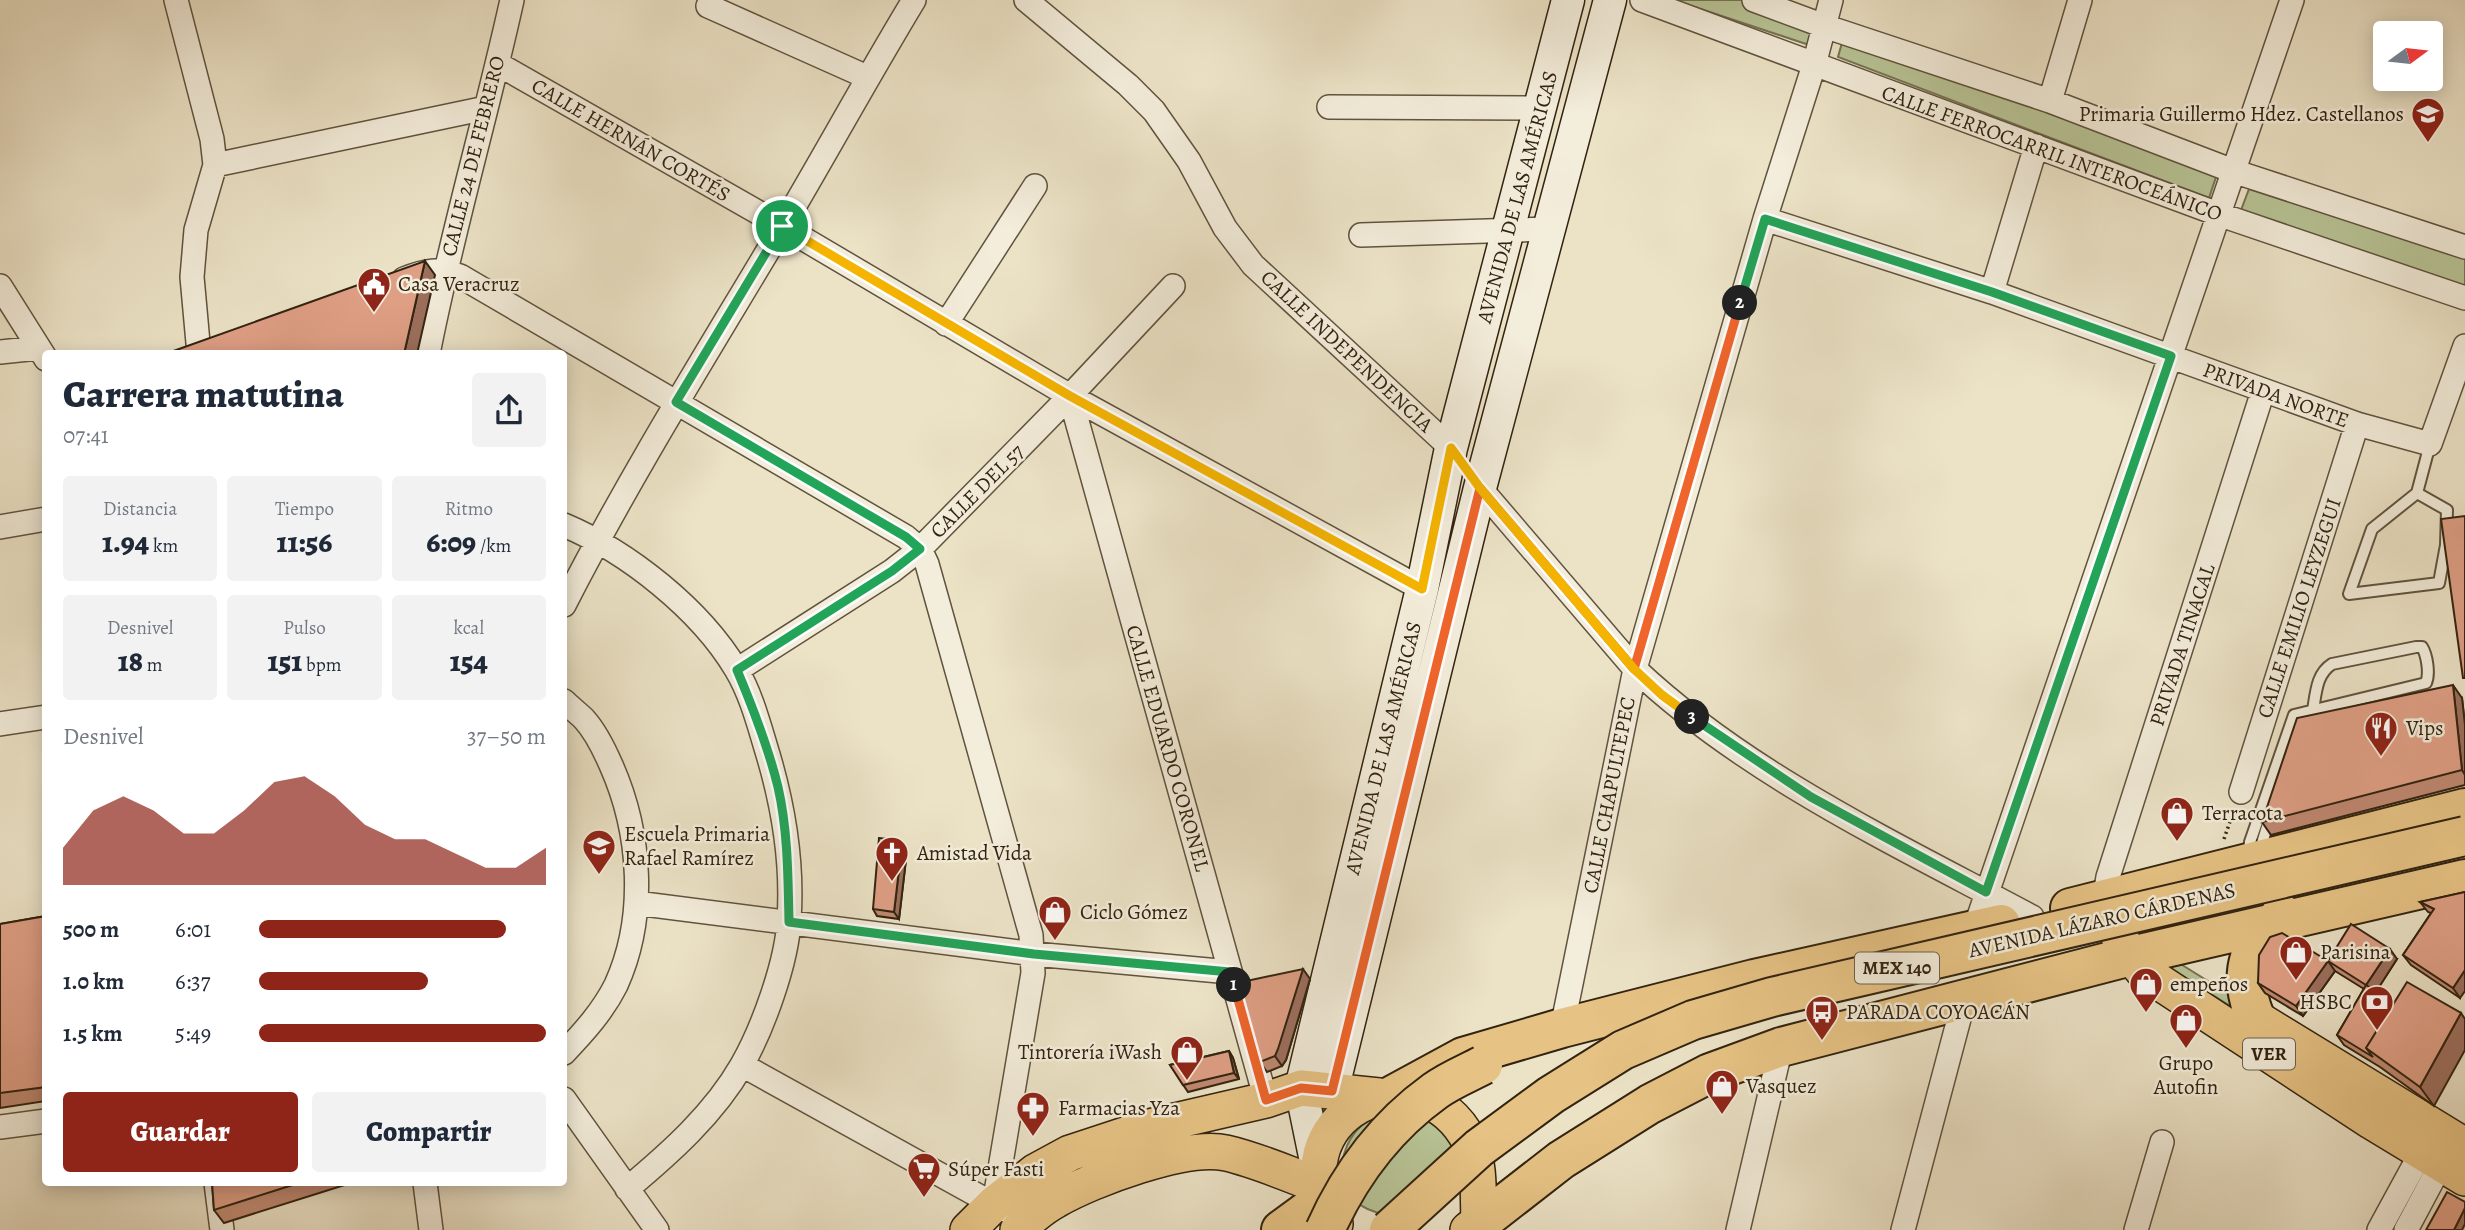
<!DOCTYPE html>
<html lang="es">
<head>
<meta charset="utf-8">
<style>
  :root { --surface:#fff; --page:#f2f2f3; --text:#1f2937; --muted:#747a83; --accent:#8f2418 }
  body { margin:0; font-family:Alegreya,serif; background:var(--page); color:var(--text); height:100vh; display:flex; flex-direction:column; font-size:26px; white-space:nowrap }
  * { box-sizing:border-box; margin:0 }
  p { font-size:23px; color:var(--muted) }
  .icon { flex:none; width:38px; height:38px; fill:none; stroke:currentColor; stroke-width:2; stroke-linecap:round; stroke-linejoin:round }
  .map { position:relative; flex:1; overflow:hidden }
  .details { position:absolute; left:42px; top:350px; width:525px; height:836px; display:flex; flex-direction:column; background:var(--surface); border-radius:7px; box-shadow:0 4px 18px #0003 }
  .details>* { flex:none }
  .needle { width:46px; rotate:75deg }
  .buttons { position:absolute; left:2373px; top:21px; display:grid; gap:14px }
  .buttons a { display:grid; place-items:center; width:70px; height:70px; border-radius:7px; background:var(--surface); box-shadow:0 4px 18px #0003; font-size:35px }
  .pin { position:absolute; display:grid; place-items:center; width:60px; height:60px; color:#fff; margin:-30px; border:4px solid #fff; border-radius:50%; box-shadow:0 2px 7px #0007 }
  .km { position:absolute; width:35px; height:35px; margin:-18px; border-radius:50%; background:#222; color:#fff; font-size:19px; line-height:35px; text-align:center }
  .round { display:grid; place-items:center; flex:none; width:74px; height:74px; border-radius:7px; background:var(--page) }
  .overview { display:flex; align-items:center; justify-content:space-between; height:119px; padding:0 21px }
  h1 { font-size:38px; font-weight:800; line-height:52px }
  .metrics { display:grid; grid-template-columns:repeat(3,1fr); gap:10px; height:119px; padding:7px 21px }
  .metrics div { display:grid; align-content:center; border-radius:7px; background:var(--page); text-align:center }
  .metrics b { font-size:30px; font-weight:800 }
  .metrics small { font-size:19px; font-weight:400 }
  .metrics p { font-size:19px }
  .chart { height:196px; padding:14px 21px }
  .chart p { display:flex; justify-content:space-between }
  .chart svg { width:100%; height:126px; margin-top:7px; fill:var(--accent); opacity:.7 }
  .primary-button { display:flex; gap:14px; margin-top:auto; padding:14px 21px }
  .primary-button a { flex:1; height:80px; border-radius:7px; background:var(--accent); color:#fff; font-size:28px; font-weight:800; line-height:80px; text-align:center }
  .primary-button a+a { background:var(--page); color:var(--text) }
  ul { padding:0 21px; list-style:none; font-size:23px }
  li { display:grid; grid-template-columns:112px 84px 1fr; align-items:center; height:52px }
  li i { height:18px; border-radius:9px; background:var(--accent) }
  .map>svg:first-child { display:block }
  .green { fill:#b8c496; stroke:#757453; stroke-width:2 }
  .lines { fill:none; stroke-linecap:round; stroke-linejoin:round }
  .lane-casing { stroke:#60533e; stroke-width:14 }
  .street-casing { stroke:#60533e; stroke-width:26 }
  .secondary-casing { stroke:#322310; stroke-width:35 }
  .primary-casing { stroke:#322310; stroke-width:38 }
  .highway-casing { stroke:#322310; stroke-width:42 }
  .path { stroke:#322310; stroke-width:3.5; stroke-dasharray:2 3.5; stroke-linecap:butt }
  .lane { stroke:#f3eddb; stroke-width:10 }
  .street { stroke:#f3eddb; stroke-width:23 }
  .secondary { stroke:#f3eddb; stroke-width:32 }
  .primary { stroke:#e6c284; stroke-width:35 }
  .highway { stroke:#e6c284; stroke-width:38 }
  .highway-bridge-casing { stroke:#322310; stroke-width:42; stroke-linecap:butt }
  .highway-bridge { stroke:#e6c284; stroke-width:38 }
  .wall { fill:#c08972; stroke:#322310; stroke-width:2 }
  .shaded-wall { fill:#9c6f5d; stroke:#322310; stroke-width:2 }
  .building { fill:#df9f85; stroke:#322310; stroke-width:2 }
  .split-1-casing { stroke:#fff; stroke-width:14 }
  .split-2-casing { stroke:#fff; stroke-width:14 }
  .split-3-casing { stroke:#fff; stroke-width:14 }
  .split-4-casing { stroke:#fff; stroke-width:14 }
  .split-1 { stroke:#22a559; stroke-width:9 }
  .split-2 { stroke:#f0652b; stroke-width:9 }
  .split-3 { stroke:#22a559; stroke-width:9 }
  .split-4 { stroke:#f5b400; stroke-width:9 }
  .labels { text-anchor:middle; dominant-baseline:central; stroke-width:5; stroke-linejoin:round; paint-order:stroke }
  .shield { fill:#f3eddb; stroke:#6c604d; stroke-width:2 }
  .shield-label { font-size:19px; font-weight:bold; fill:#322310 }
  .poi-label { font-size:21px; fill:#322310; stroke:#f3eddb; text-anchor:start }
  .street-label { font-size:21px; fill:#322310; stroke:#f3eddb }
</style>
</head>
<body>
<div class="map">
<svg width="2465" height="1230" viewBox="0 0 2465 1230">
  <rect width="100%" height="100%" fill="#ece3c7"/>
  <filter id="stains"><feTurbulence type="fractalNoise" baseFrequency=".00286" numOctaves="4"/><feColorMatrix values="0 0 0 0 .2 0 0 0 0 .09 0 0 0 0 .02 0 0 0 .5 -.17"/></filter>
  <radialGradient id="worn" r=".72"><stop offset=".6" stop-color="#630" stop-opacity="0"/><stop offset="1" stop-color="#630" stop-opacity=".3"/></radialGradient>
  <path class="green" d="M1674 0H1768L1821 17 1812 46Z
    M1843 39 2217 174 2209 198 1838 57Z
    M2249 189 2465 258V287L2240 213Z
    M2171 958 2432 1121 2427 1129 2166 966Z
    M1375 1115 1429 1118C1436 1126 1449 1136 1454 1146 1457 1153 1455 1165 1455 1173 1458 1230 1341 1230 1342 1172 1342 1145 1354 1129 1375 1115Z"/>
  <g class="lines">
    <defs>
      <path id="lane" d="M2417 493 2447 510 2446 545 2439 583 2349 594 2372 529Z
        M2417 493 2430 444
        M2259 853 2271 814
        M2248 855 2250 842 2294 715 2426 683C2430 674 2427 655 2422 647H2416L2332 664C2316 674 2316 694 2313 710"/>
      <path id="street" d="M176 0 212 139 215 165 196 230 192 277 199 354
        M1026 0 1128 85 1154 111 1189 161 1225 228 1253 265 1451 448
        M1642 0 2218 214 2465 298
        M1754 0 1824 26 2050 101 2233 171 2465 247
        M708 6 867 77
        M498 64 782 226 1070 396 1422 589
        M2050 101 2080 0
        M1329 107 1541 108
        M215 165 486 108
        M1765 219 1992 292 2357 424 2430 444 2465 346
        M1361 235 1549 229
        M404 279C426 270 437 268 460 276L906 537 920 549 927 564 1031 935 1033 973 994 1204
        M0 286 46 359
        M1992 292 2036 146
        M946 324 1035 186
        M0 352 38 348
        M428 354C451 235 486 118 512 0
        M1070 396 1266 1100
        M1480 488 1635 669C1746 774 1898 845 2032 917
        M564 525C628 552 700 609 736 669 750 692 758 721 766 748 783 803 793 862 789 920 787 962 763 1028 742 1065 714 1114 670 1153 627 1189
        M0 527 46 519
        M564 605C630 476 707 353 781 229 826 153 868 76 914 0
        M737 670 892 571 920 549 1070 396 1173 286
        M564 701C570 707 578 713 584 719 596 732 604 749 611 765 641 832 647 917 616 985 603 1011 584 1032 564 1053
        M0 724 46 717
        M2241 792 2357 424
        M2104 901 2108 877 2263 391
        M636 903 1034 954 1230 972
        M1974 931 2292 0
        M1562 1028 1635 669 1765 219 1814 65 1831 0
        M742 1065 1004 1210
        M564 1099 657 1230
        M0 1127 46 1121
        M216 1183 222 1230
        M425 1183 431 1230
        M1738 1230 1781 1047
        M1903 1230 1964 1000
        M2136 1230 2162 1142
        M2379 1230 2428 1140
        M2406 1230 2447 1153"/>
      <path id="secondary" d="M1332 1091 1480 488 1610 0
        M1318 1171 1301 1088 1422 589 1451 448 1568 0"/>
      <path id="primary" d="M2117 933 2131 956 2144 972 2371 1121 2465 1178
        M2259 1020 2465 1146
        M1335 1224C1270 1120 1417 1041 1470 1142 1480 1162 1478 1199 1479 1222L1468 1230
        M968 1230 994 1204 1035 1172 1070 1153 1149 1127 1266 1100 1301 1088 1379 1096
        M1018 1230C1029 1219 1043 1207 1056 1200 1092 1179 1186 1144 1226 1153 1257 1160 1288 1174 1318 1185"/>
      <path id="highway" d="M2070 908 2465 808
        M2255 1017C2244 990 2242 963 2260 938 2267 928 2276 924 2281 913
        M1393 1095 1463 1057 1562 1028 1754 979 2001 924
        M1281 1230 1322 1200
        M1471 1230 1561 1160 1650 1104 1710 1073 1781 1047 2131 956 2465 879"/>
    </defs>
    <use href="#lane" class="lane-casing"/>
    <use href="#street" class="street-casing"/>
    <use href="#secondary" class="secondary-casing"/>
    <use href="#primary" class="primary-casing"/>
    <use href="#highway" class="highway-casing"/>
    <path class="path" d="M2224 839 2234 810"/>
    <use href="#lane" class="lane"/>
    <use href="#street" class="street"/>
    <use href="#secondary" class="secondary"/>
    <use href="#primary" class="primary"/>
    <use href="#highway" class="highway"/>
    <defs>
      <path id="highway-bridge" d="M1325 1230C1350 1174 1385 1127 1435 1091 1450 1080 1468 1073 1483 1065
        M1389 1230 1479 1148 1551 1095 1623 1050 1693 1020 1772 997 2465 836"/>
    </defs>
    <use href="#highway-bridge" class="highway-bridge-casing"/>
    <use href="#highway-bridge" class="highway-bridge"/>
  </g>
  <path class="wall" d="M2462 698 2465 725V785L2271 835 2262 822Z
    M902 844 907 851 899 919 877 916 873 909Z
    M2465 892 2460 998 2411 965 2403 955 2431 913 2428 912 2420 902Z
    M46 916V1101L0 1108V924Z
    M2397 959 2376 991 2434 1106 2380 1067 2344 1045 2337 1035 2364 989 2335 971 2303 1016 2265 993 2258 983 2328 961Z
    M1310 979 1286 1060 1282 1066 1267 1072 1260 1062Z
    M1229 1051 1233 1058 1239 1079 1188 1092 1170 1065Z
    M212 1183H351L224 1223 214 1210Z"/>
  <path class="shaded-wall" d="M425 261 435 275 417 354H404Z
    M2453 685 2462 698 2465 725V775L2462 770Z
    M902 844 907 851 899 919 894 912Z
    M2390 949 2397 959 2374 995 2366 985Z
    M2328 961 2335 971 2303 1016 2296 1006Z
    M1303 969 1310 979 1286 1060 1282 1066 1275 1056Z
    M2465 970V991L2460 998 2453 988Z
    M2461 1013 2465 1019V1050L2434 1106 2420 1087Z
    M1229 1051 1233 1058 1239 1079 1234 1073Z
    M2465 1208V1224L2462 1230H2454Z"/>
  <path class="building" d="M425 261 404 354H165Z
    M2465 516V678H2463L2441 519Z
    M2453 685 2462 770 2262 822 2297 718Z
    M879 838 895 840 902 844 894 912 873 909Z
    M2465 892V970L2453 988 2403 955 2434 909 2420 902Z
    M46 916V1087L0 1093V924Z
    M2351 924 2390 949 2366 985 2394 1003 2366 1048 2373 1057 2337 1035 2366 985 2328 961 2296 1006 2258 983 2259 955 2270 937 2282 933 2328 961Z
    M1303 969 1278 1049 1275 1056 1260 1062 1237 983Z
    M2407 982 2461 1013 2420 1087 2366 1048Z
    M1229 1051 1234 1073 1183 1085 1170 1065Z
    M212 1183H299L214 1210Z
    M2447 1192 2465 1202V1208L2454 1230H2426Z"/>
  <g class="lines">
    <defs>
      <path id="split-1" d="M782 226 676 402 906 537 920 549 892 571 737 670C753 708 768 746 778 787 788 831 788 877 789 922L1034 954 1230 972 1234 985"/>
      <path id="split-2" d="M1234 985 1266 1100 1301 1088 1332 1091 1480 488 1634 669 1740 303"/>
      <path id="split-3" d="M1692 717 1811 797 1986 892 2171 356 1992 292 1765 219 1740 303"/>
      <path id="split-4" d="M782 226 1070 396 1422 589 1451 448 1480 488 1634 669 1662 695 1692 717"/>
    </defs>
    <use href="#split-1" class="split-1-casing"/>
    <use href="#split-2" class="split-2-casing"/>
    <use href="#split-3" class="split-3-casing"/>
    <use href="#split-4" class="split-4-casing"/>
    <use href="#split-1" class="split-1"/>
    <use href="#split-2" class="split-2"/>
    <use href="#split-3" class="split-3"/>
    <use href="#split-4" class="split-4"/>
  </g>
  <defs>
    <symbol id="school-pin" viewBox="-11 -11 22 30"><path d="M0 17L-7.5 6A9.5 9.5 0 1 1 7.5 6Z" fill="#8f2418" stroke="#f3eddb"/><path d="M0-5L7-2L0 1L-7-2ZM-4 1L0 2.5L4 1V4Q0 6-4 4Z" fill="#fff"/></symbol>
    <symbol id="civic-pin" viewBox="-11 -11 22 30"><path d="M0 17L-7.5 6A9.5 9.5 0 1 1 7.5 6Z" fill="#8f2418" stroke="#f3eddb"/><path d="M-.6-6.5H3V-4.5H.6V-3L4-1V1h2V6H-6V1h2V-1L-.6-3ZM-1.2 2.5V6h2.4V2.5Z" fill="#fff"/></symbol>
    <symbol id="restaurant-pin" viewBox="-11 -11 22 30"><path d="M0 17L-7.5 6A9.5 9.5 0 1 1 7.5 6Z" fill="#8f2418" stroke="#f3eddb"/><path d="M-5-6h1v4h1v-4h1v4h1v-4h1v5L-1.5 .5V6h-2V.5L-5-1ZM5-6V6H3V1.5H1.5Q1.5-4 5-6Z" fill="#fff"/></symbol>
    <symbol id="shop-pin" viewBox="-11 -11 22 30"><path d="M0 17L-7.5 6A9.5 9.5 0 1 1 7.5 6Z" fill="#8f2418" stroke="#f3eddb"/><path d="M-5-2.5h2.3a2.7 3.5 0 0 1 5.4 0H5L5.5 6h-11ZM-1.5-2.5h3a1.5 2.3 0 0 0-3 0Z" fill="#fff"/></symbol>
    <symbol id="church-pin" viewBox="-11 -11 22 30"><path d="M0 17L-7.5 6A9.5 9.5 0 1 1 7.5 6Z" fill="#8f2418" stroke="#f3eddb"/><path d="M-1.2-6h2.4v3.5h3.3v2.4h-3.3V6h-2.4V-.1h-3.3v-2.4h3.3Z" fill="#fff"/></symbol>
    <symbol id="bank-pin" viewBox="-11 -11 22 30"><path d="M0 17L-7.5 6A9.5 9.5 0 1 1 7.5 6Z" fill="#8f2418" stroke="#f3eddb"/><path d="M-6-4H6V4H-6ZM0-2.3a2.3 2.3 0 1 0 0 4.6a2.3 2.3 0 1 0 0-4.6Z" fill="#fff"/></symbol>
    <symbol id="bus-pin" viewBox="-11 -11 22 30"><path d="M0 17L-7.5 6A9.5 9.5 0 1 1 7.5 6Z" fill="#8f2418" stroke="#f3eddb"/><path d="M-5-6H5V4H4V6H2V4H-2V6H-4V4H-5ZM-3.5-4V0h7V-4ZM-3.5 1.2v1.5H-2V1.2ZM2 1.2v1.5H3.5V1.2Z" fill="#fff"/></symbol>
    <symbol id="pharmacy-pin" viewBox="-11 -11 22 30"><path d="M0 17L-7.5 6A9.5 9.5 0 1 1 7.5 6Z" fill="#8f2418" stroke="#f3eddb"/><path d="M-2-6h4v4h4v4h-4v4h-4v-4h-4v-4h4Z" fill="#fff"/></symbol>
    <symbol id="supermarket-pin" viewBox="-11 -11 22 30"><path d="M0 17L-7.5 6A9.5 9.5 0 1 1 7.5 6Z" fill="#8f2418" stroke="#f3eddb"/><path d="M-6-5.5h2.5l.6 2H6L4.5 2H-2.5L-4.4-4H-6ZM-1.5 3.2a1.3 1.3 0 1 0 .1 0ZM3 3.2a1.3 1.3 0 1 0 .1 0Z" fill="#fff"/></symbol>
  </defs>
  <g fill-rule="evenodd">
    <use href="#school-pin" x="2409" y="95" width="38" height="52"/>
    <use href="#civic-pin" x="355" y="265" width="38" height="52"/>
    <use href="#restaurant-pin" x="2362" y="709" width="38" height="52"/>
    <use href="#shop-pin" x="2158" y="794" width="38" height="52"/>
    <use href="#school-pin" x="580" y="827" width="38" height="52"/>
    <use href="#church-pin" x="873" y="834" width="38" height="52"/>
    <use href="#shop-pin" x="1036" y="893" width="38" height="52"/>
    <use href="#shop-pin" x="2277" y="933" width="38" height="52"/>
    <use href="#shop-pin" x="2127" y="965" width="38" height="52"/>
    <use href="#bank-pin" x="2358" y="983" width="38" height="52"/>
    <use href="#bus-pin" x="1803" y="993" width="38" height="52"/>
    <use href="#shop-pin" x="2167" y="1001" width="38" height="52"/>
    <use href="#shop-pin" x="1168" y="1033" width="38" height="52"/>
    <use href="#shop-pin" x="1703" y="1067" width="38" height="52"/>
    <use href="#pharmacy-pin" x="1014" y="1089" width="38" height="52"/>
    <use href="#supermarket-pin" x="905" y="1150" width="38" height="52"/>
  </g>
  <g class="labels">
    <g class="shield">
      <rect x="1855" y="952.5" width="84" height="31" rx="5"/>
      <rect x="2243" y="1038.5" width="52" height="31" rx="5"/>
    </g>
    <g class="shield-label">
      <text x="1897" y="968">MEX 140</text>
      <text x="2269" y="1054">VER</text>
    </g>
    <g class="poi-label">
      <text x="2404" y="114" text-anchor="end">Primaria Guillermo Hdez. Castellanos</text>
      <text x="398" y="284">Casa Veracruz</text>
      <text x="2406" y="728">Vips</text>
      <text x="2202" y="813">Terracota</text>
      <text x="624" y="834">Escuela Primaria<tspan x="624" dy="24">Rafael Ramírez</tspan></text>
      <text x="917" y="853">Amistad Vida</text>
      <text x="1080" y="912">Ciclo Gómez</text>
      <text x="2320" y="952">Parisina</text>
      <text x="2170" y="984">empeños</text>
      <text x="2352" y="1002" text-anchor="end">HSBC</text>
      <text x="1846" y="1012">PARADA COYOACÁN</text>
      <text x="1162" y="1052" text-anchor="end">Tintorería iWash</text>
      <text x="2186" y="1063" text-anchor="middle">Grupo<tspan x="2186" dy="24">Autofin</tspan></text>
      <text x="1746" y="1086">Vasquez</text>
      <text x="1058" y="1108">Farmacias Yza</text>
      <text x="948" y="1169">Súper Fasti</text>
    </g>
    <g class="street-label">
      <text transform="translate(631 140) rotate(30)">CALLE HERNÁN CORTÉS</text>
      <text transform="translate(2052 153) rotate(20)">CALLE FERROCARRIL INTEROCEÁNICO</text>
      <text transform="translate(473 156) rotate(-76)">CALLE 24 DE FEBRERO</text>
      <text transform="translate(1517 197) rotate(-75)">AVENIDA DE LAS AMÉRICAS</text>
      <text transform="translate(1347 351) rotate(43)">CALLE INDEPENDENCIA</text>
      <text transform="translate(2276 395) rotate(20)">PRIVADA NORTE</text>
      <text transform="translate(977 491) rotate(-45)">CALLE DEL 57</text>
      <text transform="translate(2299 608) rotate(-72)">CALLE EMILIO LEYZEGUI</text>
      <text transform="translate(2182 645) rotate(-72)">PRIVADA TINACAL</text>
      <text transform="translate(1168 748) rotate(74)">CALLE EDUARDO CORONEL</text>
      <text transform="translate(1383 748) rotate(-76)">AVENIDA DE LAS AMÉRICAS</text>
      <text transform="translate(1609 795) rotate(-79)">CALLE CHAPULTEPEC</text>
      <text transform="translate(2102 920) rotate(-13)">AVENIDA LÁZARO CÁRDENAS</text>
    </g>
  </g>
  <rect width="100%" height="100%" filter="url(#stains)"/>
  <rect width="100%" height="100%" fill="url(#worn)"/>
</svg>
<div class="buttons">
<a><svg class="needle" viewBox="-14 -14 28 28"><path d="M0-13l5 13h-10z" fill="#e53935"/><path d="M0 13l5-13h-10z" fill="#747a83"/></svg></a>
</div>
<div class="pin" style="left:782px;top:226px;background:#1e9e55"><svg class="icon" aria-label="arrive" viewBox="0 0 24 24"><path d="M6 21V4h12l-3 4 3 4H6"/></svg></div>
<b class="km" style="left:1234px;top:985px">1</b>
<b class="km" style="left:1740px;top:303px">2</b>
<b class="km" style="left:1692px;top:717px">3</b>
<section class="details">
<div class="overview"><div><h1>Carrera matutina</h1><p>07:41</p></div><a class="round"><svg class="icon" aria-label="share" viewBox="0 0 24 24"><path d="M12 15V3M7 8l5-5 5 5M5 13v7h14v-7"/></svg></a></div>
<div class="metrics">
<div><p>Distancia</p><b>1.94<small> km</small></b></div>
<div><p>Tiempo</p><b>11:56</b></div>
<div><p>Ritmo</p><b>6:09<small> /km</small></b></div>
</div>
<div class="metrics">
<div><p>Desnivel</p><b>18<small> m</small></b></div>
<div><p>Pulso</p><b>151<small> bpm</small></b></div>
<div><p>kcal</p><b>154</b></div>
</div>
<div class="chart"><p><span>Desnivel</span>37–50 m</p>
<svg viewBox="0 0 160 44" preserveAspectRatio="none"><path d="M0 44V31L10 18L20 13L30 18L40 26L50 26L60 18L70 8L80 6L90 13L100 23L110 28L120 28L130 33L140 38L150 38L160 31V44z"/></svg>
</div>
<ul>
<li><b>500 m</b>6:01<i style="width:86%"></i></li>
<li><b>1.0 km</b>6:37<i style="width:59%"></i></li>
<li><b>1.5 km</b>5:49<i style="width:100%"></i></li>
</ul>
<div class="primary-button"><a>Guardar</a><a>Compartir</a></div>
</section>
</div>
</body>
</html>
